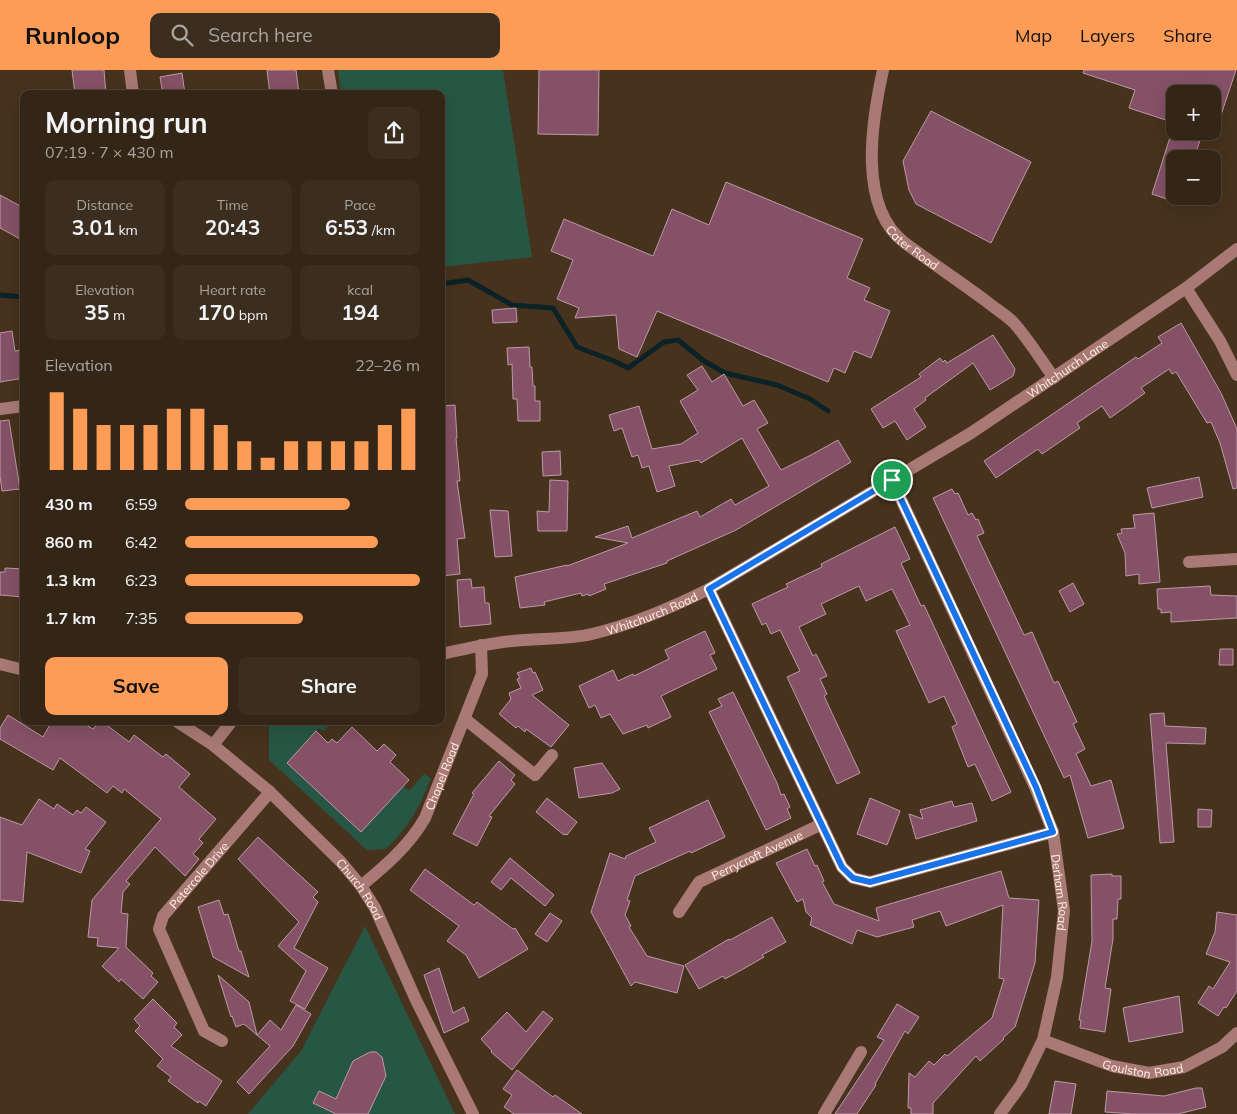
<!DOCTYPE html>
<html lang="en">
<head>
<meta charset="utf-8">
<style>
  :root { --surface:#342616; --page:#3c2e1f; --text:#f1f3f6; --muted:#a9a5a1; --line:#4e4335; --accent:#fd9c56 }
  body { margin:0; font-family:Mulish,sans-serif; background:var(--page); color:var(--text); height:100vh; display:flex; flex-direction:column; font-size:19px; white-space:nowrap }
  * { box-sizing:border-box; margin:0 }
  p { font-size:16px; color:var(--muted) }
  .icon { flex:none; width:28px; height:28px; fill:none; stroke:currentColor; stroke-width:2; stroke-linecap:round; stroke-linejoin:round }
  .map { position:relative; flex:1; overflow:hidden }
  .panel { position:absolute; left:20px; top:20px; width:425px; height:635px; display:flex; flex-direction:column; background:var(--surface); border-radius:10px; box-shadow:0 5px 20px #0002,0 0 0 1px var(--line) }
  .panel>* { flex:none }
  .fabs { position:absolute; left:1166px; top:15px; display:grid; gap:10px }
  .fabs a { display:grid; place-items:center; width:55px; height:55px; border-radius:10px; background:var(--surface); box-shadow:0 5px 20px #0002,0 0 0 1px var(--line); font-size:25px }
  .pin { position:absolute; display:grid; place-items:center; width:42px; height:42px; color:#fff; margin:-21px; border:2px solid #fff; border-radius:50%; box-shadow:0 1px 5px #0007 }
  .round { display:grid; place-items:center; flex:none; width:52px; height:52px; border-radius:10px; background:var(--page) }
  .summary { display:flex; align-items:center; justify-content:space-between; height:85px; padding:0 25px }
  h1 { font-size:28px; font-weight:700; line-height:38px }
  .metrics { display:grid; grid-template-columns:repeat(3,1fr); gap:8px; height:85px; padding:5px 25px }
  .metrics div { display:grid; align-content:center; border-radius:10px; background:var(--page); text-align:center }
  .metrics b { font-size:21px; font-weight:700 }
  .metrics small { font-size:14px; font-weight:400 }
  .metrics p { font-size:14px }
  .chart { height:140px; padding:10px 25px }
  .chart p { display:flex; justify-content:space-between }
  .chart svg { width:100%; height:90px; margin-top:5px; stroke:var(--accent); stroke-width:6 }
  .primary-button { display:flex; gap:10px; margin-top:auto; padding:10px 25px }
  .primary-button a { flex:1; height:58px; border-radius:10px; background:var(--accent); color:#111; font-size:20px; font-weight:700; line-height:58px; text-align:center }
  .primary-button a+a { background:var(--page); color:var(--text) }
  ul { padding:0 25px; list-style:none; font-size:16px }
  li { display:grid; grid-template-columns:80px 60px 1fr; align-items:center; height:38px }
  li i { height:12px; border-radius:6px; background:var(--accent) }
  header { display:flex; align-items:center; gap:30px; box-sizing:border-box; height:70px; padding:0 25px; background:var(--accent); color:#111 }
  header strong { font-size:24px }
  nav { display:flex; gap:28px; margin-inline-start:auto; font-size:18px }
  .search { width:350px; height:45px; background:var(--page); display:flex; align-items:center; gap:12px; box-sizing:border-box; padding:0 18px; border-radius:10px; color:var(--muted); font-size:19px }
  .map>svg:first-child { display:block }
  .green { fill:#275744 }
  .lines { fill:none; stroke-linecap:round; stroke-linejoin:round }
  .stream { stroke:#0b2226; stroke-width:5 }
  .building { fill:#855167; stroke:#bc9aa7 }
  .minor { stroke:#a87975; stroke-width:12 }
  .route-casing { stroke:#fff; stroke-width:10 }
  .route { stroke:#1a73e8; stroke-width:6 }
  .labels { text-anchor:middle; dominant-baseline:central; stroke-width:4; stroke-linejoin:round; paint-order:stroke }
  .street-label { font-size:12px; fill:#fff2e5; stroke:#251c13 }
</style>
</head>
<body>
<header>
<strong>Runloop</strong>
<div class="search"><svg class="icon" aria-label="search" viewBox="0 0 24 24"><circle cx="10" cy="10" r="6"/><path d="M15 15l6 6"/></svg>Search here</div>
<nav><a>Map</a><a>Layers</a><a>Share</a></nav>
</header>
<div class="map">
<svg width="1237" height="1044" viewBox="0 0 1237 1044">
  <rect width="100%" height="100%" fill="#46321d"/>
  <path class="green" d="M338 0H503L532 187 441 197V24H341Z
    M269 651H332L324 661 319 658 287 693 361 761 403 716 409 721 424 704 431 708C418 740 411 754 386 779L367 780 269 690Z
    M365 856 455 1044H248L301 981Z"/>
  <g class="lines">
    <path class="stream" d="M441 214 468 210 512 235 553 238 577 277 614 291 628 298 664 272 678 270 704 291 725 303 777 315 810 329 828 341
      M0 225 24 227"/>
  </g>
  <path class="building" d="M72 0H104L106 24H75Z
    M267 0H296L299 24H270Z
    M539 0H599L598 65 538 64Z
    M1084 0H1236L1215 63H1212V24H1175V53L1129 38 1135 20 1083 3Z
    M182 3 185 24H163L160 7Z
    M931 41 1031 92 991 173 916 134 909 120 903 91Z
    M1172 61H1203L1194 89H1175V132L1152 124Z
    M726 112 863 169 847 208 870 218 864 230 890 241 871 288 854 281 845 303 834 298 828 312 657 241 637 287 619 279 616 245 575 248 579 238 557 229 573 190 551 181 564 149 653 186 672 139 709 155Z
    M0 125 24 138V171L0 158Z
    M516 238 517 252 493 253 492 240Z
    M1181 253 1221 323 1237 359V418L1233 419 1220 373 1211 352 1207 353 1176 302 1172 304 1169 299 1141 318 1145 323 1110 348 1102 336 1077 353 1080 358 1042 384 1038 379 996 408 984 391 1136 287 1138 289 1162 273 1158 267Z
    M12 261 15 281 24 280V308L0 312V263Z
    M993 265 1015 299 1013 306 990 320 973 293 925 328 926 330 914 339 926 357 907 370 895 351 883 358 871 339 921 307 919 304 940 288 943 292 945 290 947 293Z
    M529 277 530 297H532L533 316H535V331H540V351H518L517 329H513L512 294 508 295 507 278Z
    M702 296 712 312 724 304 743 336 754 330 768 353 757 359 781 400 811 385 838 370 851 392 736 460 667 491V493L604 514 606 519 589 526 588 524 582 526 581 523 544 532 545 535 520 538 515 507 567 495V496L628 473 595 467 628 456 632 468 697 441 700 447 731 429 735 435 769 416 742 368 701 393 699 390 669 396 675 416 657 422 649 396 642 398 638 385 632 387 622 358 614 361 609 345 639 336 652 379 681 374 698 363 680 331 698 320 687 305Z
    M455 335 457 368H456L460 411H457L465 468 457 469 460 504 441 506V336Z
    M9 350 20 419 2 421 0 406V351Z
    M560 381 561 405 543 406 542 382Z
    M1199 407 1203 427 1152 438 1147 418Z
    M550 410 568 411 567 461H538L537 441 549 442Z
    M952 419 955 424 958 423 968 445 972 443 976 450 978 449 984 463 977 466 1024 565 1032 562 1054 613 1058 611 1077 652 1073 654 1085 679 1076 684 1091 716 1111 710 1124 758 1088 768 1070 705 1064 708 933 428Z
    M490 440 508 441 512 486 495 487Z
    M1154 443 1160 512 1139 514V504L1126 506 1125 483 1117 464 1122 463 1121 459 1135 458 1133 445Z
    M895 457 910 489 901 493 921 536 924 535 1011 722 992 731 975 694 968 697 952 657 957 654 944 626 929 633 896 561 910 555 892 519 866 531 859 516 821 534 826 544 799 557 813 586 816 584 827 606 820 609 827 624 824 626 860 703 837 714 787 607 800 601 780 560 771 564 766 553 762 555 752 534 788 517 786 514 822 497 821 494Z
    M5 498 24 499V527L0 525V502H5Z
    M471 509 472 518 484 517 485 533H489L491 554 460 557 457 510Z
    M1073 513 1084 534 1070 542 1059 521Z
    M1210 516 1211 525 1237 526V548L1171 552V542L1161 543V539H1158L1157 519Z
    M705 561 715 583 710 585 717 599 661 626 671 647 648 658 647 655 623 664 610 644 601 648 595 635 589 638 579 616 613 600 618 611 633 604 634 606 669 589 665 580Z
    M1220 579H1233V595H1219Z
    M531 598 533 603 535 602 543 620 532 625 569 655 551 677 526 659 525 662 518 656 516 658 499 644 511 629 509 623 521 618 517 609 520 608 517 603Z
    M733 622 777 713 781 725 784 724 790 737 787 739 791 748 766 760 709 642 722 636 718 629Z
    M1164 643 1165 656 1206 658 1205 674 1166 673 1174 772 1160 773 1150 644Z
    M8 645 43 667 52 651H79L93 659 99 652 102 655 104 653 129 672 134 665 163 687 166 684 190 704 179 717 216 749 199 769 203 773 193 784 199 789 185 806 155 777 126 811 130 814 123 822 121 843 128 844 126 877 153 903 151 906 158 912 143 929 121 909 119 912 102 896 119 878 97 876 98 868 88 867 92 830 161 749 124 719 122 723 113 716 107 723 60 688 53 700 0 669V658Z
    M352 657 377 681 384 674 396 685 390 692 409 710 361 762 287 693 316 661 328 673 332 669 337 673Z
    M499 691 515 705 511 710 515 714 489 746 492 747 477 776 453 764 474 724 472 723Z
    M602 693 620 719 612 723 579 728 574 698Z
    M547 728 577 752 567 765 565 764 564 765 536 742Z
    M870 728 900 741 887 775 857 764Z
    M39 729 54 739 57 734 73 745 77 740 81 743 86 737 106 752 85 779 90 781 81 803 27 782 23 832 0 830V747L22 755Z
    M708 730 725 767 691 783 690 781 635 806 627 830 630 831 625 845 631 856 629 857 647 886 684 896 677 923 635 912 631 916 591 842 608 789 610 783 625 789 626 786 656 772 649 758Z
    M952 731 954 737 972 733 977 751 916 769 909 744 923 749 920 740Z
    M1198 739 1212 740 1211 757H1198Z
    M258 767 318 822 313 827 318 832 294 878 328 898 305 939 290 931 306 901 278 876 299 852 238 789Z
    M807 779 815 796 817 795 824 811 822 812 834 834 879 851 876 838 1001 801 1009 828 1039 830 1035 893 1015 957 1003 968 1004 969 980 991 976 986 933 1033V1044H911V1038H908L909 1003 915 1007 929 991 934 995 945 984 947 986 992 948 1004 909 999 908 1003 835 946 856 940 841 912 850 914 857 877 867 857 860 852 874 810 855 812 848 806 842 803 829 797 832 776 793Z
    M510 788 554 825 545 836 511 808 501 820 491 812Z
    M425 799 474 835 477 832 513 859 515 858 528 879 479 908 466 885 447 871 459 856 410 820Z
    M1112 804V806H1121V829H1118L1117 849H1113V869L1105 918 1111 919 1105 962 1080 958 1081 950H1079L1092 871 1091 805Z
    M219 830 224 845 228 844 239 881H241L249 907 213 887 198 837Z
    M1217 842 1237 845V921L1226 938 1224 937 1218 946 1198 933 1209 916 1213 919 1230 892 1206 884 1215 862Z
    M550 843 562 851 547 872 535 864Z
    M772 847 786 872 762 885 764 887 745 898 725 909 723 906 699 919 685 895 729 869 730 870Z
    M439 898 453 943 464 937 469 951 444 963 424 905Z
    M218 905 249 932 257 965 270 950 281 960 296 935 311 944 293 976 249 1024 237 1012 270 976 244 954 236 957 232 946 231 947Z
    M1179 926 1183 962 1129 972 1123 938Z
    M153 929 177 953 174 957 182 965 171 976 222 1011 206 1036 199 1031 198 1033 168 1011 171 1007 157 996 163 989 135 961 140 956 134 949Z
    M897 934 919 947 908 964 905 961 875 1014 876 1015 857 1044H835L884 970 877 967Z
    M543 941 553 949 512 1000 491 982 492 981 481 969 507 942 526 962Z
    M370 982H376L382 987 386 1006 368 1044H336L313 1033 319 1021 336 1029 353 991Z
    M517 1000 553 1027 555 1025 582 1044H514L504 1037 512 1025 503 1019Z
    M1055 1011 1076 1014 1071 1044H1049Z
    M1196 1018H1202L1206 1037 1178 1044H1134L1105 1042 1107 1021 1164 1026Z"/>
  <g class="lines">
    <g class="minor">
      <path d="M130 0 133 24"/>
      <path d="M328 0 332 24"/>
      <path id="s1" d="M883 0C872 50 857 137 905 173 932 193 959 211 986 231 994 238 1005 244 1013 252 1027 267 1041 290 1054 308"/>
      <path d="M1186 218 1220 271 1237 305"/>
      <path d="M0 339 24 336"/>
      <path id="s2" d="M892 410 1035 717 1053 762 1064 841 1057 907 1043 970 1021 1015 1000 1044"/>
      <path d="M1189 492 1237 489"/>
      <path d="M709 519 842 797 853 808 870 812 1053 762"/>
      <path id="s3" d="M441 584C465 579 488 573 512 571 538 568 567 570 592 564 634 554 671 538 709 519L971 363 1186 218 1237 179"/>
      <path d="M0 594 24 600"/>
      <path d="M465 649 535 705 552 685"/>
      <path id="s4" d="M176 651 213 675 270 722 341 792 361 816 375 838 416 930 473 1044"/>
      <path d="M213 675 232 651"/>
      <path id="s5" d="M361 816C385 796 409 776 425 748L482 604 481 575"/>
      <path id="s6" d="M679 842 699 812 822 754"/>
      <path id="s7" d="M1043 970 1112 996 1149 1003 1184 997 1222 977 1237 963"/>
      <path id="s8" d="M222 971 204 961 159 859 163 846 270 722"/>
      <path d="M824 1044 861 982"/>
    </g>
  </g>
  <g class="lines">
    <defs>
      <path id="route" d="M892 410 1036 717 1053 762 870 812 853 808 842 797 709 519Z"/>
    </defs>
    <use href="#route" class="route-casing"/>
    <use href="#route" class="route"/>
  </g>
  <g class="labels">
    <g class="street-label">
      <text stroke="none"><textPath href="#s1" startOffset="192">Cater Road</textPath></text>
      <text stroke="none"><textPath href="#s3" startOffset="699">Whitchurch Lane</textPath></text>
      <text stroke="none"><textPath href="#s3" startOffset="216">Whitchurch Road</textPath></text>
      <text stroke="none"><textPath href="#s5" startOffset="139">Chapel Road</textPath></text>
      <text stroke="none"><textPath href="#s6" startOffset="100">Perrycroft Avenue</textPath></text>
      <text stroke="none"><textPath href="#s8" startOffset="200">Petercole Drive</textPath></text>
      <text stroke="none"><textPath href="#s4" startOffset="251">Church Road</textPath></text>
      <text stroke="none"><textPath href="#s2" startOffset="448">Derham Road</textPath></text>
      <text stroke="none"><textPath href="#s7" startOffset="105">Goulston Road</textPath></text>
    </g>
  </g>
</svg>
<div class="fabs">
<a>+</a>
<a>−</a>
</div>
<div class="pin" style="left:892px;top:410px;background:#1e9e55"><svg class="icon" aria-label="arrive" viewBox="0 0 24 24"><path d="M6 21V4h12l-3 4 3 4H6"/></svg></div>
<section class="panel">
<div class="summary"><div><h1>Morning run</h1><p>07:19 · 7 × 430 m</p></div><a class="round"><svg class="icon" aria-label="share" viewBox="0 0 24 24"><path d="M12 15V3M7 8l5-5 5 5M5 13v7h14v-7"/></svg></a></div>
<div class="metrics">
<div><p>Distance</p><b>3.01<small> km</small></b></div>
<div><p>Time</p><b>20:43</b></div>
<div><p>Pace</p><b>6:53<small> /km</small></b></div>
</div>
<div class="metrics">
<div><p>Elevation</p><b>35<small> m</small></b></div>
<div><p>Heart rate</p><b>170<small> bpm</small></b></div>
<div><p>kcal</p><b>194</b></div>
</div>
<div class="chart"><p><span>Elevation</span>22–26 m</p>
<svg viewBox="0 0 160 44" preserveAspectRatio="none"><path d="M5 44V6M15 44V14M25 44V22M35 44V22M45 44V22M55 44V14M65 44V14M75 44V22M85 44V30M95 44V38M105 44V30M115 44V30M125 44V30M135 44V30M145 44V22M155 44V14"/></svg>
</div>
<ul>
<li><b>430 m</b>6:59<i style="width:70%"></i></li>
<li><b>860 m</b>6:42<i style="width:82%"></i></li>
<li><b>1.3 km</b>6:23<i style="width:100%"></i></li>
<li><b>1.7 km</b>7:35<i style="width:50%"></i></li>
</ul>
<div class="primary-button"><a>Save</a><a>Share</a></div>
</section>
</div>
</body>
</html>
